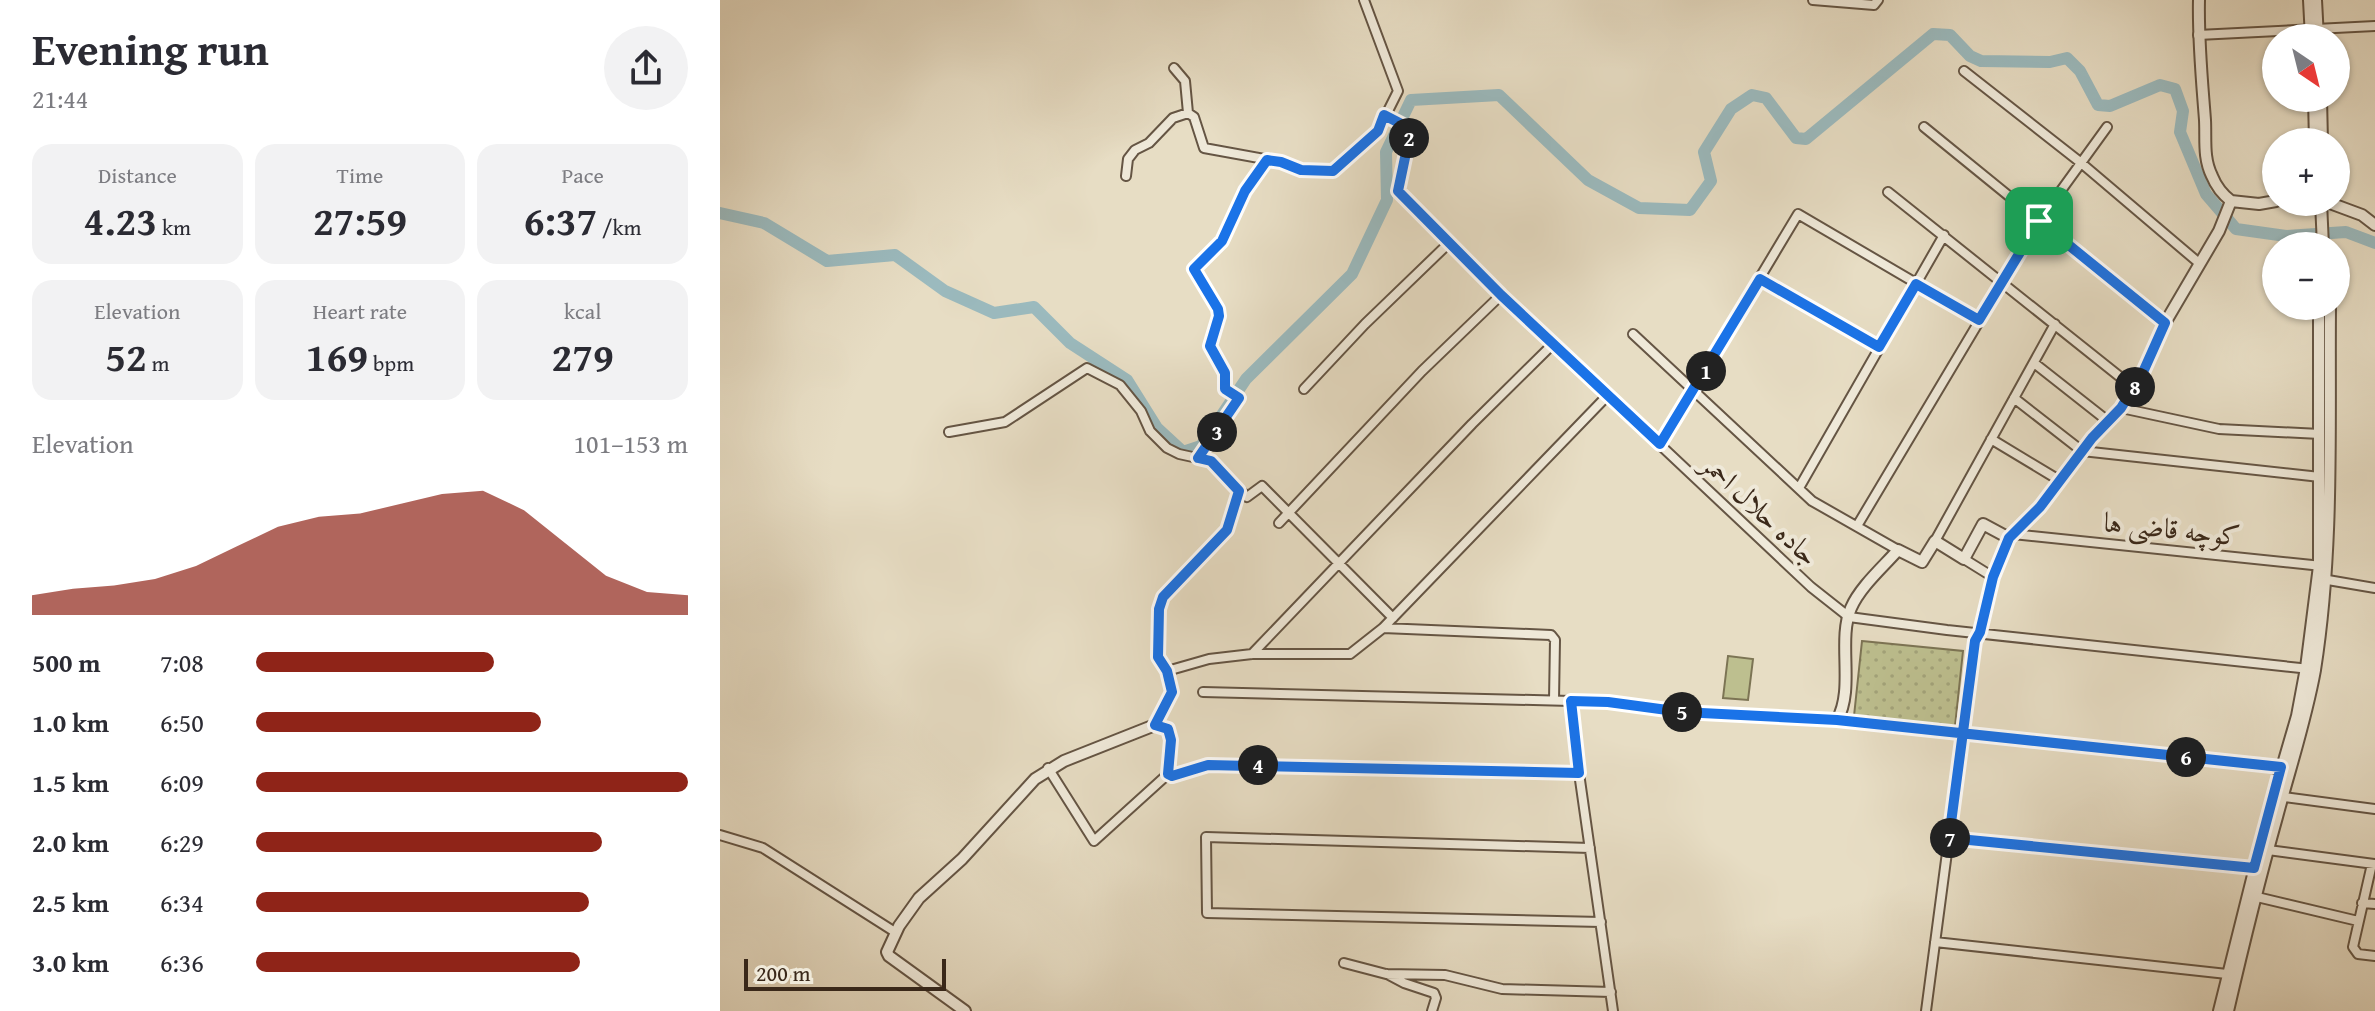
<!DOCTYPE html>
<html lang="en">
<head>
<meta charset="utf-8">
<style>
  :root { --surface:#fff; --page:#f2f2f3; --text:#2b2b33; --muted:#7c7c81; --accent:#8f2418 }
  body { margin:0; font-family:"Gentium Book Plus",Amiri,serif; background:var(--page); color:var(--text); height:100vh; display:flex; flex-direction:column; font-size:30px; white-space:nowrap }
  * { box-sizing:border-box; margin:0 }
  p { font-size:26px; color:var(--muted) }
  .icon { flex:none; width:44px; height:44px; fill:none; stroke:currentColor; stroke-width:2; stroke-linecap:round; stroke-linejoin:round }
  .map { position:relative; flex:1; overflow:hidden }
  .sheet { display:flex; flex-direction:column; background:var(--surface); width:720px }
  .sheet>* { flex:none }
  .needle { width:52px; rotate:145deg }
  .controls { position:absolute; left:1542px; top:24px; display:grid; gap:16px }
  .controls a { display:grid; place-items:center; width:88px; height:88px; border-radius:50%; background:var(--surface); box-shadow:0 2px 6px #0004; font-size:40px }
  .scale { position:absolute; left:24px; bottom:20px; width:202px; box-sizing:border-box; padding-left:8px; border:4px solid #3a2819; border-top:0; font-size:22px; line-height:28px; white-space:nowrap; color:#3a2819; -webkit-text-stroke:6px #efe9d9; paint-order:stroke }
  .pin { position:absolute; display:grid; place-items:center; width:68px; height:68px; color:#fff; margin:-34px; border-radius:16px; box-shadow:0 4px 12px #0006 }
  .km { position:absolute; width:40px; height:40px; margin:-20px; border-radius:50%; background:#222; color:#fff; font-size:22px; line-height:40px; text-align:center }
  .round { display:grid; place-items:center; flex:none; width:84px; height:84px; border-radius:42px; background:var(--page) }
  .headline { display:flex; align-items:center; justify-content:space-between; height:136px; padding:0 32px }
  h1 { font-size:44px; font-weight:600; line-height:60px }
  .figures { display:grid; grid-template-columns:repeat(3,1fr); gap:12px; height:136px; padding:8px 32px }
  .figures div { display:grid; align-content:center; border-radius:20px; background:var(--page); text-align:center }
  .figures b { font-size:40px; font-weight:600 }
  .figures small { font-size:22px; font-weight:400 }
  .figures p { font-size:22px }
  .chart { height:224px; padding:16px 32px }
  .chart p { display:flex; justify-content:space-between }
  .chart svg { width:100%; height:144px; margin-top:8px; fill:var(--accent); opacity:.7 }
  ul { padding:0 32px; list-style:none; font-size:26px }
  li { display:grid; grid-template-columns:128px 96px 1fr; align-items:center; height:60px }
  li i { height:20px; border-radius:10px; background:var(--accent) }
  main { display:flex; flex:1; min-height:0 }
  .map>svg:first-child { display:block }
  .park { fill:url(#park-dots); stroke:#7c7454; stroke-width:2 }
  .pitch { fill:#bdbf8f; stroke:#7c7454; stroke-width:2 }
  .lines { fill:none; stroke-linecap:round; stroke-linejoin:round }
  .river { stroke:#9bbabe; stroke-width:12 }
  .minor-casing { stroke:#655544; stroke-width:12 }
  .tertiary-casing { stroke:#655544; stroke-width:14 }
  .minor { stroke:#efe9d9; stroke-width:8 }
  .tertiary { stroke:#efe9d9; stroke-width:10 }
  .route-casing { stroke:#fff; stroke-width:16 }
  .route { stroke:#1a73e8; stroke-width:10 }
  .labels { text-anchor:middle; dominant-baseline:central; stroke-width:8; stroke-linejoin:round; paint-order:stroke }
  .street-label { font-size:28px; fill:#3a2819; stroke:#efe9d9 }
</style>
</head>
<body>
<main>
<section class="sheet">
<div class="headline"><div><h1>Evening run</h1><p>21:44</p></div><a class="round"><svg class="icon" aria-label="share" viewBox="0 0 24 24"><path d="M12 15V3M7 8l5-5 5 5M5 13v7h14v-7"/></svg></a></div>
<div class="figures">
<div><p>Distance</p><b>4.23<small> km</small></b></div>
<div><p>Time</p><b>27:59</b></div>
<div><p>Pace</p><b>6:37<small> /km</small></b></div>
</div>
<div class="figures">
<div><p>Elevation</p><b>52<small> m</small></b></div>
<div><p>Heart rate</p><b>169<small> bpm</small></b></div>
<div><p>kcal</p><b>279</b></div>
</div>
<div class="chart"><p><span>Elevation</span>101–153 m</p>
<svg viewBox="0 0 160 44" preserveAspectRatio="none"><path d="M0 44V38L10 36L20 35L30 33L40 29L50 23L60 17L70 14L80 13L90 10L100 7L110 6L120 12L130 22L140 32L150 37L160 38V44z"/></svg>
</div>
<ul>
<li><b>500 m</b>7:08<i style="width:55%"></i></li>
<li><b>1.0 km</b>6:50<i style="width:66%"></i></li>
<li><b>1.5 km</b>6:09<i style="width:100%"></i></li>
<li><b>2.0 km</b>6:29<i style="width:80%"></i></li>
<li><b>2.5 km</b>6:34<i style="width:77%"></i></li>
<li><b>3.0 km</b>6:36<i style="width:75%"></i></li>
</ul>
</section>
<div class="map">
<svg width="1655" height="1011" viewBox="0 0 1655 1011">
  <defs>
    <pattern id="park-dots" width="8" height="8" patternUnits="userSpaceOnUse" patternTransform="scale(2)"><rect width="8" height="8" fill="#bdbf8f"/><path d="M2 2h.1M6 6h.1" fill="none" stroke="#a3a47b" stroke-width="1.8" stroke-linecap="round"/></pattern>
  </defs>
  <rect width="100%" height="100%" fill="#e7ddc4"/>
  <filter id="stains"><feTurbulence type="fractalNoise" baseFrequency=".0025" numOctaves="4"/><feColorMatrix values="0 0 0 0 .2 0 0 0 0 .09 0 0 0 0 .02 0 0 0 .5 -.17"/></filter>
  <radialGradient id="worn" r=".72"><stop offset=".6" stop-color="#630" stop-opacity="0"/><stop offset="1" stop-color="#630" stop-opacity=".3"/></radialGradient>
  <path class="park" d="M1142 641 1243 651 1235 726 1134 716Z"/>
  <path class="pitch" d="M1008 656 1033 659 1028 700 1003 698Z"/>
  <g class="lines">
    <path class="river" d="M0 213 44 223 107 261 175 255 225 291 274 313 314 307 350 343 407 380 437 428 463 452 481 446 526 379 632 274 667 200 666 152 691 100 779 95 868 180 919 208 970 210 991 181 984 152 1011 109 1032 95 1046 98 1076 138 1086 139 1213 34 1230 35 1250 56 1261 61 1330 62 1347 58 1360 71 1378 105 1390 106 1440 85 1455 89 1463 111 1460 132 1486 194 1516 229 1566 236 1626 232 1655 243"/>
    <defs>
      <path id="minor" d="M1093 0 1154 5 1158 0
        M1478 35 1655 26
        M454 68 465 81 468 113 474 117 484 148 561 162 581 170 613 171 658 131 678 91 644 0
        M1244 71 1360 162 1479 263
        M664 115 691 129 678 191 781 295 1091 587 1129 617 1227 630 1590 669
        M1204 127 1445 323
        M406 176 408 159 415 150 429 143 453 118 468 113
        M1168 192 1414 388
        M1040 279 1159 347
        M913 334 1092 501 1178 550
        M1314 363 1389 422
        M584 389 645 324 730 242
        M1294 398 1362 451 1600 477
        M1401 408 1499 429 1600 434
        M229 432 285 422 367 368 400 385 421 411 430 431 447 448 459 454 491 461 527 497 542 486 673 618
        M1271 439 1339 480
        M940 444 1078 214 1259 320
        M478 458 519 398 505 389V373L490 346 499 316 498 309 474 269 502 241 525 191 547 160
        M1079 488 1224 235
        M559 523 702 371 781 295
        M1137 526 1319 221 1387 127
        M1293 534 1602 566
        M1215 541 1335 324
        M1244 559 1273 577
        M1602 579 1655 588
        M663 628 831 635 835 640 834 700
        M532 654 752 424 833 344
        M447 671 489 659 532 654H630L663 628 888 395
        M483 692 851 701
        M1117 720 1561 767
        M435 725 452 692 447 671 438 657 439 609 443 597 507 530 519 491
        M328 768 374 841 448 774
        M859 773 893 1011
        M1557 796 1655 809
        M0 835 43 848 175 932
        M1229 838 1534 868
        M870 848 486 837 487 913 881 922
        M1548 850 1654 864
        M1652 864 1633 947 1638 954 1655 956
        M1537 897 1638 921
        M1642 903 1655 904
        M1215 942 1507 974
        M624 963 666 974 725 975 782 989 891 992
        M667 974 684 983 714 993 716 998 712 1011
        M1206 1011 1255 641 1260 632 1273 577 1289 538"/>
      <path id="tertiary" d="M1479 0C1478 41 1482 80 1485 120 1486 140 1483 158 1492 176 1496 186 1502 194 1511 201
        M1589 0 1591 38
        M1596 0 1598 38
        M1594 98 1595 142
        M1601 98 1602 142
        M1511 201 1539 204 1556 201
        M1601 202 1603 246
        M1607 202 1642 215 1655 225
        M245 1011 169 956 167 952 179 926 199 898 242 859 315 779 344 761 435 725 448 729 451 740 448 774 452 776 488 765 859 773 851 701 888 702 962 712 1117 720C1135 689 1117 640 1131 608 1140 587 1163 567 1178 550L1202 562 1215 541 1244 559 1263 524 1289 538 1320 507 1372 438 1401 408 1424 370 1445 323 1499 231 1511 201
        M1499 1011 1547 819 1577 716 1586 668 1599 566V306
        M1508 1011C1523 946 1539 881 1557 817 1570 768 1586 720 1595 670 1614 549 1609 428 1610 306"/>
    </defs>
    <use href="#minor" class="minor-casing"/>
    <use href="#tertiary" class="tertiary-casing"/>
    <use href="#minor" class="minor"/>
    <use href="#tertiary" class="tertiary"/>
  </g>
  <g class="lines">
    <defs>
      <path id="route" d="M1319 221 1259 320 1196 284 1159 347 1040 279 940 444 781 295 678 191 691 129 664 115 658 131 613 171 581 170 561 162 547 160 525 191 502 241 474 269 498 309 499 316 490 346 505 373V389L519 398 478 458 491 461 519 491 507 530 443 597 439 609 438 657 447 671 452 692 435 725 448 729 451 740 448 774 452 776 488 765 859 773 851 701 888 702 962 712 1117 720 1561 767 1534 868 1229 838 1255 641 1260 632 1273 577 1289 538 1320 507 1372 438 1401 408 1424 370 1445 323 1319 221"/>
    </defs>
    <use href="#route" class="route-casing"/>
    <use href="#route" class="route"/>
  </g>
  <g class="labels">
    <g class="street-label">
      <text transform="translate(1041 509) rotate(43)">جاده حلال احمر</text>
      <text transform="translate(1452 528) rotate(6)">کوچه قاضی ها</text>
    </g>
  </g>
  <rect width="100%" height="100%" filter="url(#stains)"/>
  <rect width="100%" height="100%" fill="url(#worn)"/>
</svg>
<div class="controls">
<a><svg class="needle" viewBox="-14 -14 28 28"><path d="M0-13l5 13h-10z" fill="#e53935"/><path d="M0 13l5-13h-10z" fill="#7c7c81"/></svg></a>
<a>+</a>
<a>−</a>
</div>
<div class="scale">200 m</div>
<div class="pin" style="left:1319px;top:221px;background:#1e9e55"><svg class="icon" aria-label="arrive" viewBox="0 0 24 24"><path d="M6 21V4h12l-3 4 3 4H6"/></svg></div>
<b class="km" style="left:986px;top:371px">1</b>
<b class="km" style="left:689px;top:138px">2</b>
<b class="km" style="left:497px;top:432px">3</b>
<b class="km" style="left:538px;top:765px">4</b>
<b class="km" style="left:962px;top:712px">5</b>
<b class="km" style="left:1466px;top:757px">6</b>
<b class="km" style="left:1230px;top:838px">7</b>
<b class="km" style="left:1415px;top:387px">8</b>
</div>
</main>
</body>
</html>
